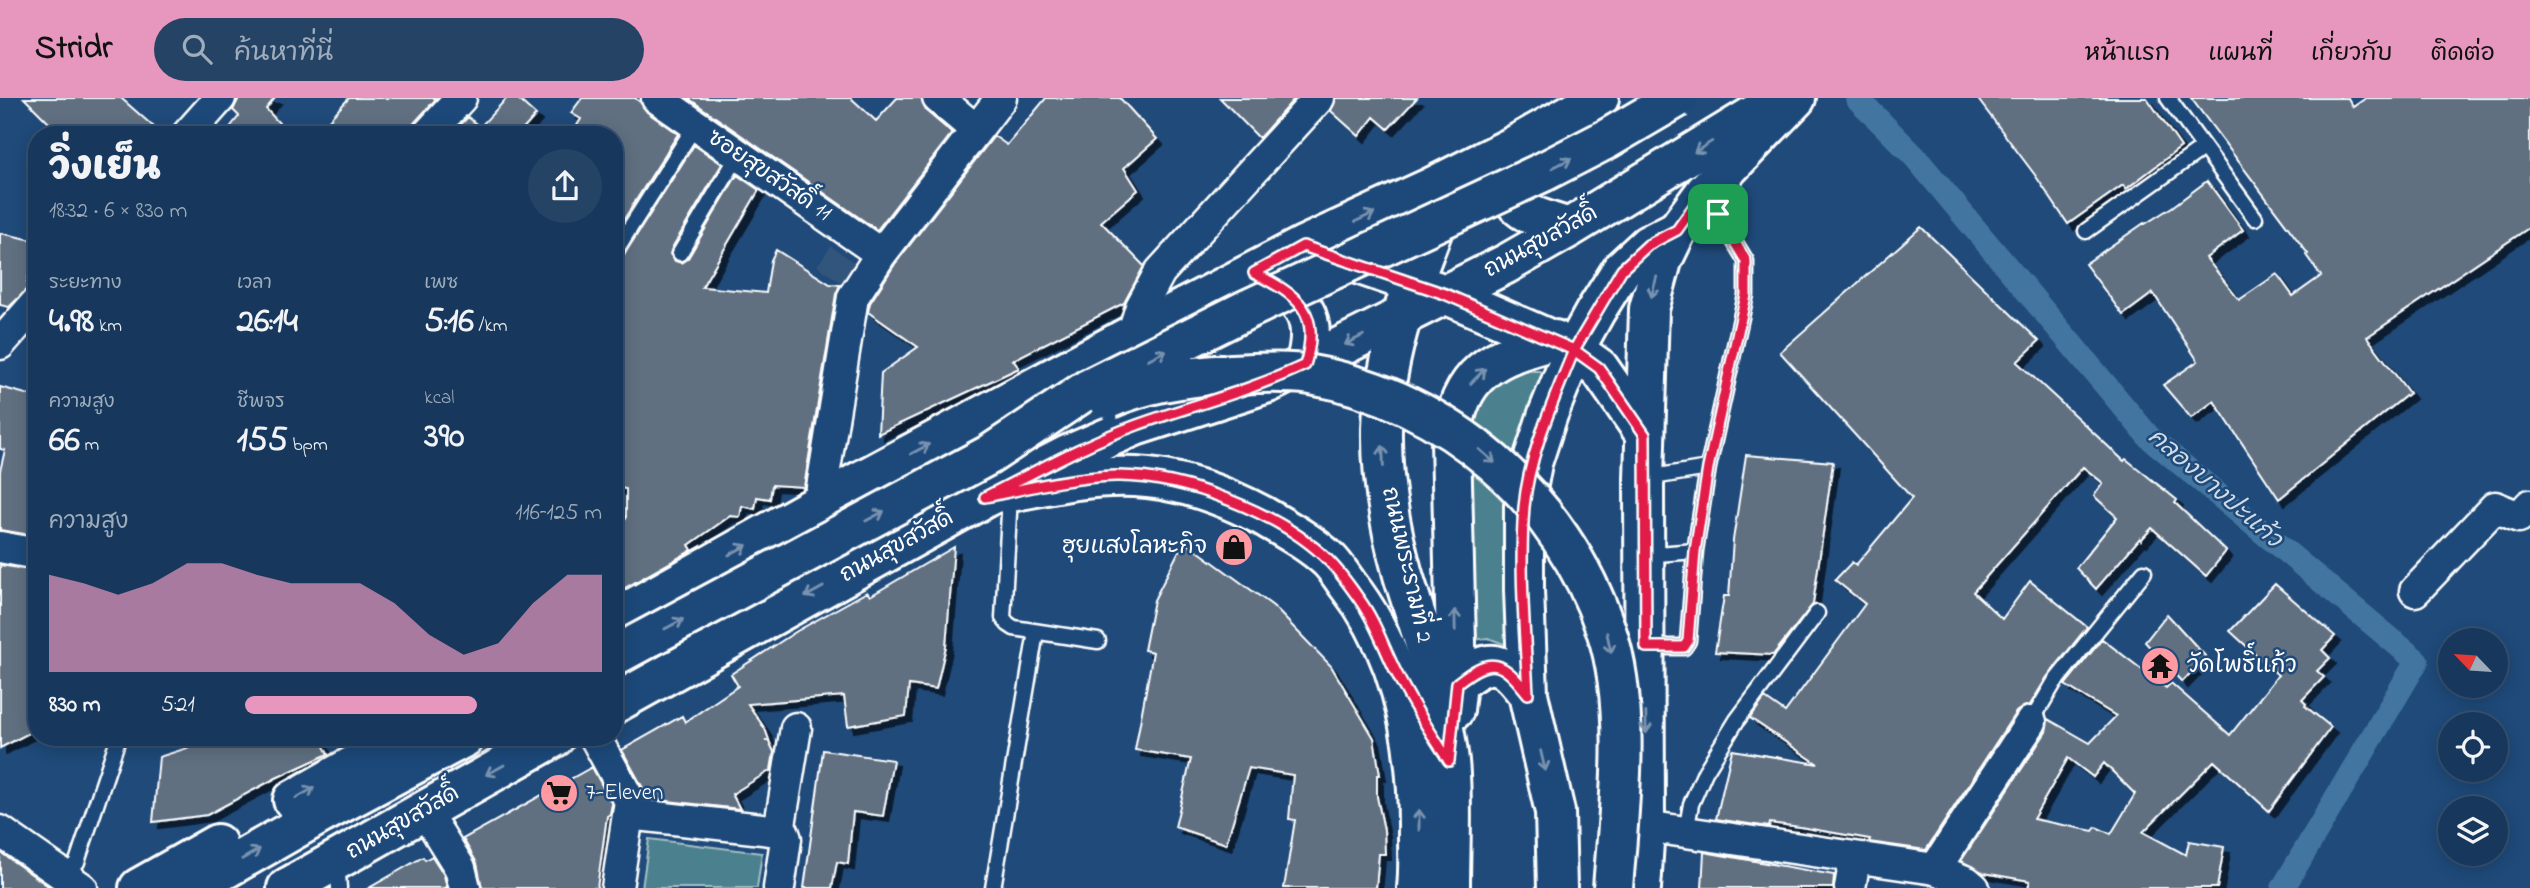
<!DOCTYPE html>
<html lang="th">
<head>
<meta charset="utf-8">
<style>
  :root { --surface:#17385c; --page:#244365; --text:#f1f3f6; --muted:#9eacbb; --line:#365272; --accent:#e797bd }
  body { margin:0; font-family:"Indie Flower","Playpen Sans Thai",sans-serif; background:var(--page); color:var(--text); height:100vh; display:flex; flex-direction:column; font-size:26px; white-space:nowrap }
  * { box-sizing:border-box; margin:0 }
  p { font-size:23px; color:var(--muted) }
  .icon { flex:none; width:38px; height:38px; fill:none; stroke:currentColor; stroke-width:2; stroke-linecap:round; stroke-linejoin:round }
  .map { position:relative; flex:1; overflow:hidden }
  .sheet { position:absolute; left:28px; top:28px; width:595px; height:620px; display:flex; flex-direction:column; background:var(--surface); border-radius:28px; box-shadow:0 4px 18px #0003,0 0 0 2px var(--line) }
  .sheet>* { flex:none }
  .needle { width:46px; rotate:295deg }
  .controls { position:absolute; left:2438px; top:530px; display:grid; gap:14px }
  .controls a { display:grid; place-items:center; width:70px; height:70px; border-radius:50%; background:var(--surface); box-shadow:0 4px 18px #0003,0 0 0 2px var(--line); font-size:35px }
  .pin { position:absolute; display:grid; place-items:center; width:60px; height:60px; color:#fff; margin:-30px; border-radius:14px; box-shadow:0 4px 10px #0006 }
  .round { display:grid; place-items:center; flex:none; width:74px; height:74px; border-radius:37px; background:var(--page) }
  .headline { display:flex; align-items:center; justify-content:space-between; height:119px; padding:0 21px }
  h1 { font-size:38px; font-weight:800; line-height:52px }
  .figures { display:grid; grid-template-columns:repeat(3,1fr); gap:10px; height:119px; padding:7px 21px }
  .figures div { display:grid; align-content:center }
  .figures b { font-size:35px; font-weight:800 }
  .figures small { font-size:19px; font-weight:400 }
  .figures p { font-size:19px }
  .chart { height:196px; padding:14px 21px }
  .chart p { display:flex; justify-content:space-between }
  .chart svg { width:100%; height:126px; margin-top:7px; fill:var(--accent); opacity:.7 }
  ul { padding:0 21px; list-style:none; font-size:23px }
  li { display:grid; grid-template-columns:112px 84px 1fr; align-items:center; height:52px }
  li i { height:18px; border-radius:9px; background:var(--accent) }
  header { display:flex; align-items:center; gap:42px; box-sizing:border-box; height:98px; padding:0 35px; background:var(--accent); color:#111 }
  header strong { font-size:33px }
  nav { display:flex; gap:38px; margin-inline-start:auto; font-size:24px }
  .search { width:490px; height:63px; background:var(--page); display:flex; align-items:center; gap:18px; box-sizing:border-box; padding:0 24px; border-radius:38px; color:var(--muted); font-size:26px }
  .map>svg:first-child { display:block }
  .built { fill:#33557c }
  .green { fill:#4c818e; stroke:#a6c0c6; stroke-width:2 }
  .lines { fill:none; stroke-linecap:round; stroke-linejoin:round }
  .canal { stroke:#43749f; stroke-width:24 }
  .building { fill:#616f81; stroke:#fff; stroke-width:2; fill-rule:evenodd; filter:url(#shadow) }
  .lane-casing { stroke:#fff; stroke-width:19 }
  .street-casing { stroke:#fff; stroke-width:35 }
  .secondary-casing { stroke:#fff; stroke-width:44 }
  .primary-casing { stroke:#fff; stroke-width:44 }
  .lane { stroke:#1f4a7a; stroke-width:14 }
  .street { stroke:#1f4a7a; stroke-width:30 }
  .secondary { stroke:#1f4a7a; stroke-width:38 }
  .primary { stroke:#1f4a7a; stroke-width:38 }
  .primary-bridge-casing { stroke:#fff; stroke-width:44; stroke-linecap:butt }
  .primary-bridge { stroke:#1f4a7a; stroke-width:38 }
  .oneway { stroke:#7992af }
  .route-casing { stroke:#fff; stroke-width:14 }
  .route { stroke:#e11d48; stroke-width:9 }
  .labels { text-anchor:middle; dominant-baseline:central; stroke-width:5; stroke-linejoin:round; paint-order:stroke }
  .street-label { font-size:23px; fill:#fff; stroke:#1f4a7a }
  .poi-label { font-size:23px; fill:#fff; stroke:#1f4a7a; text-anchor:start }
  .water-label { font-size:24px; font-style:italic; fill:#d0dce7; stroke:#1f4a7a }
</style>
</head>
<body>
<header>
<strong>Stridr</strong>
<div class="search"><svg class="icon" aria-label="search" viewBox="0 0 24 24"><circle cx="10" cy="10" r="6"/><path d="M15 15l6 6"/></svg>ค้นหาที่นี่</div>
<nav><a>หน้าแรก</a><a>แผนที่</a><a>เกี่ยวกับ</a><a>ติดต่อ</a></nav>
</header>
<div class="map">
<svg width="2530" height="790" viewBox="0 0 2530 790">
  <defs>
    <filter id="shadow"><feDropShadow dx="6" dy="6" stdDeviation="0" flood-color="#0009"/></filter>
  </defs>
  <rect width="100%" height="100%" fill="#1f4a7a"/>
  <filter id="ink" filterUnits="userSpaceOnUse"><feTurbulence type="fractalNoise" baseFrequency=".0143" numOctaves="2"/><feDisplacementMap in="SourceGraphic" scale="14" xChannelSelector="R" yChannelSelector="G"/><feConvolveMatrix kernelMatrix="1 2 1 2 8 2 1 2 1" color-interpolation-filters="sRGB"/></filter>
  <g filter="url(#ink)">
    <path class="built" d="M831 148 859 168 846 188 817 168Z"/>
    <path class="green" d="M1521 273H1539L1545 275 1511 546 1507 547 1488 540 1473 542 1464 336 1487 291 1512 275Z
      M649 741 762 755 757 790H642Z"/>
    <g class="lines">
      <path class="canal" d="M1857 0 1915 59 2149 339 2417 563 2283 790"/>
    </g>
    <path class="building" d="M24 0H121L163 37H61Z
      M239 0H275L266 11 290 37H224L239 18 233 12Z
      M349 0H437L414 25 410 37H315Z
      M507 0H517L536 17 518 37H451L468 19 480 29Z
      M582 0H635L640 4 647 14 678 36 614 137V37H571L581 21 571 15Z
      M688 0H851L876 23 897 0H921L926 13 952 35 877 132Z
      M1046 0H1120L1157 41 1124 70 1138 92 1101 124 1144 168 1124 205 1013 262 1019 270 878 336 881 275 918 249 868 214 870 205 895 166 994 38 1007 47Z
      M1220 0H1295L1259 40Z
      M1336 0H1417L1388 31 1374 19 1359 38 1331 13Z
      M1977 0H2147L2181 49 2126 91 2123 87 2068 126 2035 77Z
      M2191 0H2348L2353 9 2366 0H2530V129L2367 239 2409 295 2279 401 2214 303 2191 320 2163 287 2198 263 2153 195 2123 217 2085 166 2144 125 2145 126 2172 109 2207 83 2243 132 2206 160 2239 202 2277 176 2293 198 2321 178 2306 157 2308 156Z
      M694 47 722 66 672 150 670 156 675 163 681 165 688 160 737 77 759 92 702 189 766 195 771 162 776 152 830 186 840 187 836 196 804 389 772 387 770 401 757 399 755 411 742 408 740 419 730 418 689 447 692 452 614 496V427L626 421V391L614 389V165L622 160Z
      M1921 129 2039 243 2017 264 2124 363 2126 361 2177 402 2175 405 2226 453 2206 478 2152 430 2141 442 2140 440 2096 491 2076 470 2117 419 2094 398 2103 385 2083 369 1973 494 2002 521 2030 483 2087 529 2047 579 2030 607 2023 609 2016 614 1926 752 1869 744 1870 741 1800 729 1770 725 1769 729 1716 721 1732 652 1818 666 1750 620 1765 600 1785 614 1865 506 1835 482 1852 464 1856 467 1912 400 1780 254Z
      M0 135 37 143 27 185 31 186V188L9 209 0 207Z
      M0 289 37 299V438L0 432V373L5 352 0 351Z
      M1746 357 1833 364 1813 506 1773 557 1715 554 1724 498H1729L1733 442Z
      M1184 443 1273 508 1331 568 1374 640 1380 677H1377V699L1384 732 1385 756H1379L1376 790H1284L1295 722 1289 721 1293 677 1249 670 1226 746 1175 729 1191 661 1135 652 1153 554 1144 552 1154 502Z
      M954 449 946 548 936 591 909 587 906 618 848 628 844 598 748 606 765 631 769 642 765 643H769L774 654 771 672 732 696 740 711 649 701 622 652 682 618 685 624 738 588 731 576 797 533 867 494 870 498Z
      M0 467 37 473V631L0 650Z
      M2275 486 2335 538 2322 552 2330 560 2317 573 2324 579 2302 602 2306 606 2305 608 2331 629 2269 713 2214 663 2143 734 2186 757 2189 743 2224 749 2217 790H2028L2030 783 1984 775 1961 763 2046 634 2048 621 2090 645 2116 618 2065 587 2102 541 2166 590 2171 585 2230 637 2278 577 2230 533ZM2068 660 2093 679 2104 665 2135 696 2111 736 2096 729 2093 733 2033 721Z
      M2167 516 2206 559 2182 584 2145 544Z
      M222 639H319L328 656 276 680 207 717 153 724 159 659Z
      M823 652 893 662 883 718 853 714 848 766 837 764 832 790H804Z
      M592 669 612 706 610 716 607 718 597 790H482L477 765 463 741Z
      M0 754 51 790H0Z
      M1704 754 1834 777 1833 790H1702Z
      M432 758 444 777 447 790H369L423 759 425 762Z"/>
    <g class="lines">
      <defs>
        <path id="lane" d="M2168 0 2255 120
          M2086 133 2203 50
          M614 155 695 28
          M680 155 739 56
          M1647 380 1708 370
          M1010 398 1003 520 1008 526 1014 530 1098 543
          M1645 457 1695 453
          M1647 549H1684L1688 543 1695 453 1708 370 1746 197V163L1706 96
          M2031 624 2054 585 2144 474
          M1686 734 1691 706 1705 674 1737 622 1817 515
          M337 764 339 790
          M64 779 77 764 117 644
          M993 790 1036 534"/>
        <path id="street" d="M657 0 881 156
          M938 0 976 32
          M187 37 220 0
          M427 37 461 0
          M1132 237 1141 209 1160 174 1319 0
          M0 246 37 204
          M819 408 853 199 881 156 1001 0
          M0 449 37 456
          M2415 493 2495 409 2519 419 2530 407
          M595 639 630 703 617 790
          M424 712 460 770 465 790
          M629 716 779 733
          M1645 728 1935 771 1967 784 1974 790
          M0 733 82 790
          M1935 771 2031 624
          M779 790 786 741 784 735 779 733 796 630
          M1850 790 1855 760"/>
        <path id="secondary" d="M1006 395C1053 385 1100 375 1148 380 1188 384 1227 399 1263 418 1285 431 1310 444 1329 462 1336 469 1342 479 1348 487 1404 558 1419 649 1418 737 1418 755 1419 773 1417 790
          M1641 790 1645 728 1644 381 1649 211 1662 163 1677 132 1705 94 1796 0"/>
        <path id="primary" d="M1509 58C1502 113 1524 115 1569 130
          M1445 101C1416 174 1384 251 1382 330 1381 380 1390 430 1403 477 1414 513 1427 548 1435 584 1440 610 1446 637 1449 663 1453 704 1450 748 1450 790
          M1328 156 1445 196 1574 252 1599 270 1645 336
          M1259 177C1302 200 1320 217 1305 267
          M614 521 860 383 1132 237 1303 148 1432 89 1510 50 1599 0
          M1396 574 1421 621 1438 647
          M1457 585C1492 557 1502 562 1528 596
          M614 606 986 399 1068 357 1135 328 1268 285 1506 166 1569 130 1782 0
          M1454 612 1457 585 1451 344C1458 274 1493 258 1555 242
          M293 702 404 639
          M139 790 217 746
          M192 790 321 716 465 639
          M287 790 555 639
          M1557 790 1555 714 1528 596 1524 492V408L1532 365 1548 316 1574 252 1595 214 1622 171 1648 147 1677 132
          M1635 790 1642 775"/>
      </defs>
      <use href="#lane" class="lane-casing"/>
      <use href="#street" class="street-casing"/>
      <use href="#secondary" class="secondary-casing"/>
      <use href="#primary" class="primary-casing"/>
      <use href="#lane" class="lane"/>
      <use href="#street" class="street"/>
      <use href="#secondary" class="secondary"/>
      <use href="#primary" class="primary"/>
      <defs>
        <path id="primary-bridge" d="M1108 301C1145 284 1191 278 1232 276 1258 275 1285 273 1311 277 1448 301 1562 401 1606 532 1632 608 1619 711 1613 790
          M614 558 989 357 1088 291 1246 212 1543 74 1607 41 1677 0"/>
      </defs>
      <use href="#primary-bridge" class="primary-bridge-casing"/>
      <use href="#primary-bridge" class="primary-bridge"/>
    </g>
    <defs><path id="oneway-shaft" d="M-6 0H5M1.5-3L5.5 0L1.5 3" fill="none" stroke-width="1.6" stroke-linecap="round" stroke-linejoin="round" transform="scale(1.75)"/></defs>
    <g class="oneway">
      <use href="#oneway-shaft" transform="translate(1703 49) rotate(148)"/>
      <use href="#oneway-shaft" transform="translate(1562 65) rotate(-27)"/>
      <use href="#oneway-shaft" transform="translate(1365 119) rotate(-25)"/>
      <use href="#oneway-shaft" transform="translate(1654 189) rotate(105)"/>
      <use href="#oneway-shaft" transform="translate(1354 242) rotate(153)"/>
      <use href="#oneway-shaft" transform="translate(1157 257) rotate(-27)"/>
      <use href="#oneway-shaft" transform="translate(1478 278) rotate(-45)"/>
      <use href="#oneway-shaft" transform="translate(920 351) rotate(-28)"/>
      <use href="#oneway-shaft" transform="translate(1383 358) rotate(-92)"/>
      <use href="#oneway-shaft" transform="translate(1487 358) rotate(41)"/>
      <use href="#oneway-shaft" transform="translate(875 418) rotate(-28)"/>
      <use href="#oneway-shaft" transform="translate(738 452) rotate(-29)"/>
      <use href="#oneway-shaft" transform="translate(814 494) rotate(151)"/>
      <use href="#oneway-shaft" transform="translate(1455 522) rotate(-91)"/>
      <use href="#oneway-shaft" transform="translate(674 526) rotate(-28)"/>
      <use href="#oneway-shaft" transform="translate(1609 545) rotate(78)"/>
      <use href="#oneway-shaft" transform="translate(1646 625) rotate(89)"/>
      <use href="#oneway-shaft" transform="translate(1543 663) rotate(77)"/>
      <use href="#oneway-shaft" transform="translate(495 672) rotate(151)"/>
      <use href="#oneway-shaft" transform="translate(305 695) rotate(-30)"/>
      <use href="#oneway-shaft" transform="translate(1419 722) rotate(-90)"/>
      <use href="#oneway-shaft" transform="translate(251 756) rotate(-30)"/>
    </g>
  </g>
  <g class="lines" filter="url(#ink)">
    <defs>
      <path id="route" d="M1718 116 1704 94 1677 132 1648 147 1622 171 1574 252 1445 196 1303 148 1254 175C1299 198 1321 213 1305 267 1250 293 1193 307 1137 327 1084 346 1035 374 985 399 1029 390 1072 379 1116 378 1183 377 1283 416 1329 463 1340 474 1350 488 1359 501 1376 524 1384 551 1397 576 1412 607 1431 635 1449 663L1457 585C1492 557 1502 563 1528 596 1525 535 1519 471 1524 409 1529 355 1554 302 1574 252L1599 270 1645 337 1646 549H1684L1688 543 1695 453 1708 370 1746 197V163L1718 116"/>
    </defs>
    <use href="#route" class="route-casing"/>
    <use href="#route" class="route"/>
  </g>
  <defs>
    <symbol id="shop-disc" viewBox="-11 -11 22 22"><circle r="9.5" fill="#ff9aa2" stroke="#1f4a7a"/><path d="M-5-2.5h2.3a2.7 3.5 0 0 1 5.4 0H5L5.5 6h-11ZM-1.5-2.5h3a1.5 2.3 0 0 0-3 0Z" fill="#111"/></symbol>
    <symbol id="temple-disc" viewBox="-11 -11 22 22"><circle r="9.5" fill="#ff9aa2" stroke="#1f4a7a"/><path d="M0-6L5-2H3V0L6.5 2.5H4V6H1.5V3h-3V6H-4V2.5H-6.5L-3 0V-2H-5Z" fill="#111"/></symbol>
    <symbol id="supermarket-disc" viewBox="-11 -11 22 22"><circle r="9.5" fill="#ff9aa2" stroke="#1f4a7a"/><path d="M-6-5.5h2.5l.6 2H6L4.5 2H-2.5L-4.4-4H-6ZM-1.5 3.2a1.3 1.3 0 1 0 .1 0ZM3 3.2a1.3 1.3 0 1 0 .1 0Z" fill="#111"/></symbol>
  </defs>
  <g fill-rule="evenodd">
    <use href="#shop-disc" x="1212" y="427" width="44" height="44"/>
    <use href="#temple-disc" x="2138" y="546" width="44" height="44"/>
    <use href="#supermarket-disc" x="537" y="673" width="44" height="44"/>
  </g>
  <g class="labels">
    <g class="street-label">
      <text transform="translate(769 78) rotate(34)">ซอยสุขสวัสดิ์ 11</text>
      <text transform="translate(1541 144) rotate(-29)">ถนนสุขสวัสดิ์</text>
      <text transform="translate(897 449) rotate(-29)">ถนนสุขสวัสดิ์</text>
      <text transform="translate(1406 467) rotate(77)">ถนนพระรามที่ 2</text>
      <text transform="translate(403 725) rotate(-30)">ถนนสุขสวัสดิ์</text>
    </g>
    <g class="poi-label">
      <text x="1207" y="449" text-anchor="end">ฮุยแสงโลหะกิจ</text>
      <text x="2187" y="568">วัดโพธิ์แก้ว</text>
      <text x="586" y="695">7-Eleven</text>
    </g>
    <g class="water-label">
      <text transform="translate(2214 391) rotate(41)">คลองบางปะแก้ว</text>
    </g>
  </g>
</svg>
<div class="controls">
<a><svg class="needle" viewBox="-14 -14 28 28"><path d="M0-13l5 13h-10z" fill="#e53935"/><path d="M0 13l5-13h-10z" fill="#9eacbb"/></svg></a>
<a><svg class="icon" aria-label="locate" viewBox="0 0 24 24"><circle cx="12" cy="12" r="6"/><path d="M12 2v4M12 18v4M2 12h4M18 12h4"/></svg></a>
<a><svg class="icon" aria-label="layers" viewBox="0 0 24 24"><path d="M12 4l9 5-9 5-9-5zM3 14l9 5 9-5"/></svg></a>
</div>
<div class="pin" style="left:1718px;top:116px;background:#1e9e55"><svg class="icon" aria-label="arrive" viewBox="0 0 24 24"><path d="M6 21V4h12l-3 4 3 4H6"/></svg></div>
<section class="sheet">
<div class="headline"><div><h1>วิ่งเย็น</h1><p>18:32 · 6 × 830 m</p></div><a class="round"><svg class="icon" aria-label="share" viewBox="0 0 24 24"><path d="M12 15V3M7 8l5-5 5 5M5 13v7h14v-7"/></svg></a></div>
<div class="figures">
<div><p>ระยะทาง</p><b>4.98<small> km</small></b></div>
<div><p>เวลา</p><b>26:14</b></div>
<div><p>เพซ</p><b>5:16<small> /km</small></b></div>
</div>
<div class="figures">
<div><p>ความสูง</p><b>66<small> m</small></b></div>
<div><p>ชีพจร</p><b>155<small> bpm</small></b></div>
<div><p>kcal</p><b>390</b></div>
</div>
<div class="chart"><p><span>ความสูง</span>116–125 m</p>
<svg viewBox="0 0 160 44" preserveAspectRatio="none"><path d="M0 44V10L10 13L20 17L30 13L40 6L50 6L60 10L70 13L80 13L90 13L100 20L110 31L120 38L130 34L140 20L150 10L160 10V44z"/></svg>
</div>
<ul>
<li><b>830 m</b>5:21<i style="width:65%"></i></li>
</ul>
</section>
</div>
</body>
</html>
